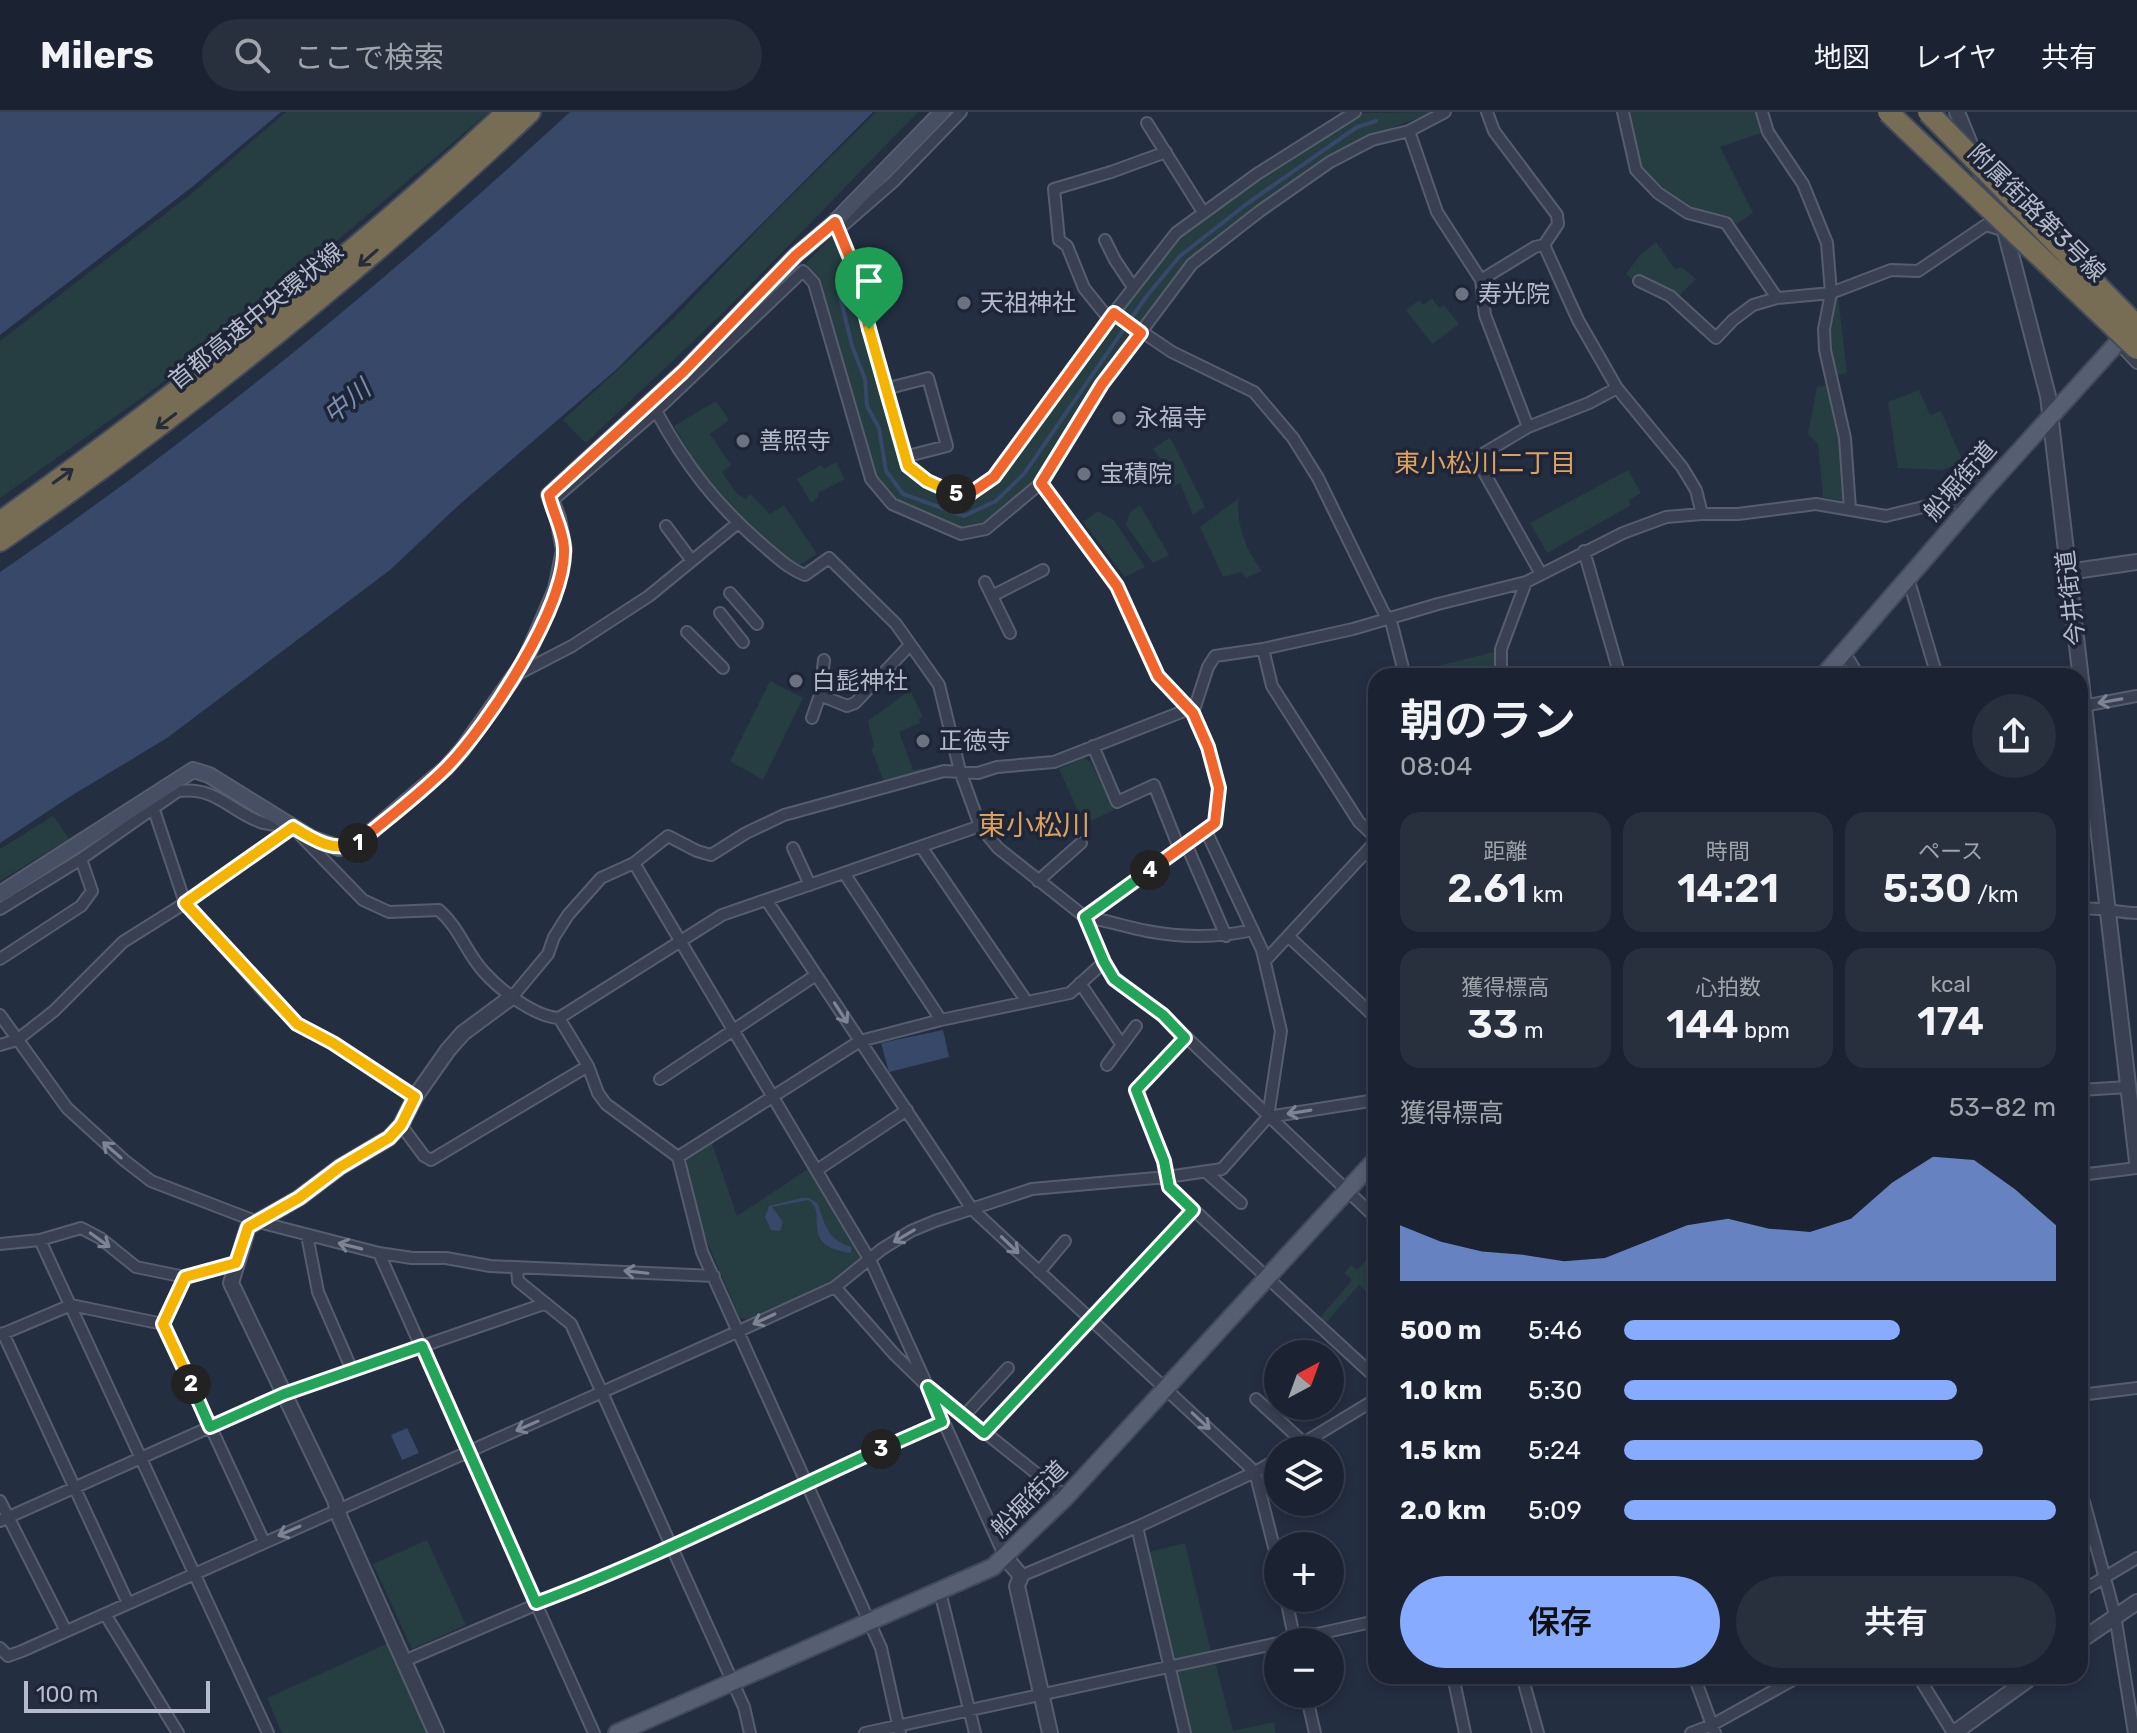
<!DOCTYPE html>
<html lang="ja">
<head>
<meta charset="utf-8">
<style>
  :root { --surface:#1b2231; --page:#282f3d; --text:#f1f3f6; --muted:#a0a4ab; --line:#393f4d; --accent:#87abfe }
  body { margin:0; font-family:Rubik,"Noto Sans JP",sans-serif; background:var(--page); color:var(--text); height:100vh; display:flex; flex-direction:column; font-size:30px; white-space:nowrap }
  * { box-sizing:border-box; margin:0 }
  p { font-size:26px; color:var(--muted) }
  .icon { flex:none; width:44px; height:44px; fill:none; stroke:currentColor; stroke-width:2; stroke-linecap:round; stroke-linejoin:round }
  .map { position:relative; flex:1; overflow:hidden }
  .panel { position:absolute; left:1368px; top:556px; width:720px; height:1016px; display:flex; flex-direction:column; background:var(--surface); border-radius:24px; box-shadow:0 4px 12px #0003,0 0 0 2px var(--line) }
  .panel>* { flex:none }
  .needle { width:52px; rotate:41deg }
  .controls { position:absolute; left:1264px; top:1228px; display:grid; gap:16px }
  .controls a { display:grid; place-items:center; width:80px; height:80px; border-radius:50%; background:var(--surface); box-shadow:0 4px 12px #0003,0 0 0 2px var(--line); font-size:40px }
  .scale { position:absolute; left:24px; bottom:20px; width:186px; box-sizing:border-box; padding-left:8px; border:4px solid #b5bbcb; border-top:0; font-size:22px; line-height:28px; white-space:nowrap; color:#b5bbcb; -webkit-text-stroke:6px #1d2536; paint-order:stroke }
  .pin { position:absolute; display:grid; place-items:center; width:68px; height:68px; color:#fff; margin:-82px -34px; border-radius:50% 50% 50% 0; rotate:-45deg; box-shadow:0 0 8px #0007 }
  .pin .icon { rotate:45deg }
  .km { position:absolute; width:40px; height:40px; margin:-20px; border-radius:50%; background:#222; color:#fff; font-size:22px; line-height:40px; text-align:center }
  .round { display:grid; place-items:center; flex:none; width:84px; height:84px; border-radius:42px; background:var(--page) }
  .head { display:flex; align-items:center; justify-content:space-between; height:136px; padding:0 32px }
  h1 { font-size:44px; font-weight:600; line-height:60px }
  .figures { display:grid; grid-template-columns:repeat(3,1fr); gap:12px; height:136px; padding:8px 32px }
  .figures div { display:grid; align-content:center; border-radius:20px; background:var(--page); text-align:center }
  .figures b { font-size:40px; font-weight:600 }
  .figures small { font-size:22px; font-weight:400 }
  .figures p { font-size:22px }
  .chart { height:224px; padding:16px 32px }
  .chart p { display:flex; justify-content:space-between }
  .chart svg { width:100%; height:144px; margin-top:8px; fill:var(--accent); opacity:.7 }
  .button { display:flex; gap:16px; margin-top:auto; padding:16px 32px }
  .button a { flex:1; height:92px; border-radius:48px; background:var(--accent); color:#111; font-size:32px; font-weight:600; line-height:92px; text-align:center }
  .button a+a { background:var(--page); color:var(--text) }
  ul { padding:0 32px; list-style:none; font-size:26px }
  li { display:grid; grid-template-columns:128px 96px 1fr; align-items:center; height:60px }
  li i { height:20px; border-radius:10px; background:var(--accent) }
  header { display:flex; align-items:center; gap:48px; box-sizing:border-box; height:112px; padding:0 40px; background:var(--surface); border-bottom:2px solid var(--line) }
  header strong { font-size:38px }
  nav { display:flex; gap:44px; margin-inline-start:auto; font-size:28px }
  .search { width:560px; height:72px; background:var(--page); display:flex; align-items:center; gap:20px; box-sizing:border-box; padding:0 28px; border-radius:44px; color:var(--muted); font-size:30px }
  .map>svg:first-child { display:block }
  .green { fill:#263d42 }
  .water { fill:#374869 }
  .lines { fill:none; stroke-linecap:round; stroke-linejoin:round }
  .stream { stroke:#374869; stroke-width:4 }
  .minor-casing { stroke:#565e6e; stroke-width:14 }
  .tertiary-casing { stroke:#565e6e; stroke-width:18 }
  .secondary-casing { stroke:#565e6e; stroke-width:18 }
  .primary-casing { stroke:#42495a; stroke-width:20 }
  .motorway-casing { stroke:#434b5b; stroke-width:24 }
  .minor { stroke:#384051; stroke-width:10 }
  .tertiary { stroke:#384051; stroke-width:14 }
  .secondary { stroke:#464f64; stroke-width:14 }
  .primary { stroke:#565f71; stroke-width:16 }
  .motorway { stroke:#776d55; stroke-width:20 }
  .motorway-bridge-casing { stroke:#434b5b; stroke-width:24; stroke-linecap:butt }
  .motorway-bridge { stroke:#776d55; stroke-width:20 }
  .oneway { stroke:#262c39 }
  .oneway2 { stroke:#7d8494 }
  .split-1-casing { stroke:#fff; stroke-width:16 }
  .split-2-casing { stroke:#fff; stroke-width:16 }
  .split-3-casing { stroke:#fff; stroke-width:16 }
  .split-4-casing { stroke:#fff; stroke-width:16 }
  .split-5-casing { stroke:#fff; stroke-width:16 }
  .split-6-casing { stroke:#fff; stroke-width:16 }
  .split-1 { stroke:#f0652b; stroke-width:10 }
  .split-2 { stroke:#f5b400; stroke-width:10 }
  .split-3 { stroke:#22a559; stroke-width:10 }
  .split-4 { stroke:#22a559; stroke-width:10 }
  .split-5 { stroke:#f0652b; stroke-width:10 }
  .split-6 { stroke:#f5b400; stroke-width:10 }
  .worship-dot { fill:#6b7280; stroke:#1d2536; stroke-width:3 }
  .labels { text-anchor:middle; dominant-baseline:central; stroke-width:7; stroke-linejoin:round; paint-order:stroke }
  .street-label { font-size:24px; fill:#b5bbcb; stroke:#1d2536 }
  .poi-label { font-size:24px; fill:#b5bbcb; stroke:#1d2536; text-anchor:start }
  .water-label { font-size:26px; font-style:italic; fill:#7b8eb4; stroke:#1d2536 }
  .neighbourhood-label { font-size:26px; fill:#dca05f; stroke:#1d2536 }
  .quarter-label { font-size:28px; fill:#dca05f; stroke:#1d2536 }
</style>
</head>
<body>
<header>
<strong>Milers</strong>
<div class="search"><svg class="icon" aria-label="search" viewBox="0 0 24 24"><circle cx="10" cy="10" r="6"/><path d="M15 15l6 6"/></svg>ここで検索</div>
<nav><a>地図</a><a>レイヤ</a><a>共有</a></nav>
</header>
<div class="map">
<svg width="2137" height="1621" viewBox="0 0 2137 1621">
  <rect width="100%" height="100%" fill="#242e41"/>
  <path class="green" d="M286 0H489L268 187 150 280 0 386V229L191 82Z
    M876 0H918L725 199 586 331 563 308 673 207 767 108Z
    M1435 0 1366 25 1330 45 1255 96 1189 148 1101 270 1038 369 983 414 961 418 894 390 874 365 819 171 806 151 835 122 849 152 902 351 938 379 966 387 976 386 990 377 1020 343 1121 197 1177 126 1257 66 1358 1Z
    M1630 0H1759L1764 20 1720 35 1753 101 1736 112 1728 104 1691 95 1667 79 1642 56Z
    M1656 130 1675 157 1682 155 1696 167 1677 186 1642 163 1634 169 1626 162 1640 143Z
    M1838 184 1847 261 1837 263C1829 235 1828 215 1833 186Z
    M1432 186 1439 196 1444 193 1459 212 1432 232 1406 198 1419 188 1423 193Z
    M1828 273 1840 328 1844 389 1823 385 1818 332 1808 322 1817 275Z
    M1919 278 1930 303 1941 299 1961 345 1986 369 1980 377 1955 353 1943 358 1898 356 1888 290Z
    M716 289 729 308 710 322 731 353 722 360 737 382 746 387 750 382 770 402 784 393 817 442 799 453 791 449 720 385 702 363 674 314Z
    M1169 326 1172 329 1205 395 1193 403 1180 371 1169 376 1156 353 1162 349 1153 337Z
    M836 350 845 367 818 381V385L811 391 797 367 821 353 824 357Z
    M1628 358 1641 381 1629 388 1631 393 1547 441 1530 411Z
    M1239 386C1235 411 1247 440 1262 459L1246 466 1242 460 1223 465 1200 415Z
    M1140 393 1169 443 1153 451 1126 413 1130 400Z
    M1098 399 1114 408 1145 455 1125 465 1083 410Z
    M1498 539V564H1420L1426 563 1425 557Z
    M770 569 803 586 763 668 730 649Z
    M910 578 923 605 919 607 920 611 899 620 913 658 923 656 924 659 884 670 871 636 874 635 868 609Z
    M1083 646 1091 650 1114 698 1084 712 1059 657Z
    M53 704 69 727 0 769V737Z
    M712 1031 737 1104 808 1057 861 1148 835 1169 747 1207 740 1206 704 1123 686 1054 687 1047Z
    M1366 1148 1376 1158V1188L1359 1173 1324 1213 1318 1208 1352 1168 1344 1161 1351 1153 1357 1158Z
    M427 1428 466 1513 412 1537 373 1452Z
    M1185 1431 1211 1540 1173 1550 1149 1440Z
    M391 1530 431 1621H282L267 1586Z
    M1215 1550 1233 1619 1274 1610 1276 1621H1190L1177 1560Z"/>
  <path class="water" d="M0 0H281L192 75 0 223Z
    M570 0H873L618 256 460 392 390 458 167 626 71 684 0 731V460C202 322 390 166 570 0Z
    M943 918 949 945 889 960 881 931Z
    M801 1086H809L818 1092C825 1113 827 1127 851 1135V1141C796 1133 830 1101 808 1088L772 1095 783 1110 780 1119 771 1118 765 1105 769 1094Z
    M407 1316 419 1341 402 1348 391 1323Z"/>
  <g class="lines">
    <path class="stream" d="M838 176 852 234 865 267 867 294 879 316 886 359 903 382 964 404 996 389 1024 362 1146 185 1180 144 1248 91 1357 15 1376 9"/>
    <defs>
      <path id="minor" d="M1623 0 1636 58 1658 81 1688 101 1726 111 1777 186
        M1762 0 1768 20 1803 72 1827 131 1831 181 1824 217 1825 238 1845 326 1850 397
        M1147 11 1203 100
        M1409 19 1437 100 1481 168 1485 203 1528 315
        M835 110 854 156 885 277 908 354 927 369 959 383H968L994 365 1109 207 1176 121 1257 62 1355 0
        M839 117 893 70 961 0
        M1105 128 1115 148 1133 175
        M1544 133 1578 208 1617 276 1682 355 1696 378 1702 402
        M1481 168 1535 135 1544 133 1558 112 1557 103 1494 19 1487 0
        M1639 169 1670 184 1716 226 1733 208 1753 193 1777 186 1831 181 1891 158 1918 159 1986 113 2005 119
        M1114 201 1172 240 1254 280 1293 326 1318 366 1384 501 1391 509 1405 564
        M1109 207 1084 176 1067 134 1059 128 1054 77 1111 60 1166 40
        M2124 237 2137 251
        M885 277 928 266 947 334 904 345
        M656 299C686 354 717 394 765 435 778 446 789 457 805 463L829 446 896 512 939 573 960 659 980 714 998 736 1085 805 1104 850 1114 867 1163 903 1376 1106
        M1041 371 1117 474 1158 564 1193 601 1208 635 1219 676 1215 711 1206 719 1262 838 1281 919 1268 1005
        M553 388 656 299 803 159 814 171 871 367 892 392 961 422 986 417 1041 371 1102 272 1192 152 1260 99 1330 50 1372 28 1409 19 1445 0
        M666 414 692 449
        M1584 439 1620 564
        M1541 462 1476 346 1528 315 1589 291 1617 276
        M1908 466 1937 564
        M985 470 1010 521
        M730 481 757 512
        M992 484 1043 458
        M720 501 743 530
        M687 520 723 556
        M1263 537 1272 574 1359 710 1376 726
        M1844 540 1859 564
        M516 563 572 534 649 484 738 411
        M1501 564V537L1526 470
        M820 583 847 594 855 591 910 533
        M2083 594 2137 584
        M1193 601 1208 555 1215 544 1263 537 1353 517 1438 492 1526 470 1623 421 1666 405 1702 402H1738L1816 392 1886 404 1948 389 1971 394
        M812 606 820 583 824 548
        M1093 634 1117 690 1154 673 1179 736
        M153 695 185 791 267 883 297 912 333 931 415 985
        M301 724 363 788 389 800 439 798C461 818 466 841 484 860 500 878 535 905 559 906L588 954 598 981 606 992 678 1045 702 1140 881 1536 900 1621
        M1186 732 1226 824
        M793 736 810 773
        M922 736 1027 890
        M634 751 872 1152 1005 1445
        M844 761 941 908
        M1038 769 1081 731
        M767 789 972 1097 1255 1360 1278 1451
        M0 797 81 747 178 679C217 674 230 700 263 711 271 713 281 713 289 715
        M2080 797C2099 794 2117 801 2137 801
        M1085 805C1106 808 1126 815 1147 819 1183 826 1217 826 1253 818
        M1085 805 1206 719
        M1288 824 1376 906
        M0 847 81 794 92 779 81 747
        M1265 849 1376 729
        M1080 871 1122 933
        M513 884 548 842 554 825 568 803 601 766 634 751 668 724 697 739 711 743 746 721 784 703 944 659 978 661 997 655 1054 650 1189 597
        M0 903 67 996 124 1048 151 1069 255 1109 379 1141 412 1146H446L490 1154 714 1164
        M559 906 722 803 980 714
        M1185 926 1136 978 1164 1049 1169 1075 1376 1266
        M0 933 17 928 54 899 123 830 185 791 293 715
        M1107 953 1136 914
        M660 967 816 863
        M2080 978 2128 975
        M401 1013 424 1044 431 1048 588 954
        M678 1045 860 929 941 908 1070 881 1104 850
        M817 1058 907 998
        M1206 1060 1241 1091
        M2080 1063 2137 1056
        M307 1123 318 1180 352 1258
        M40 1128 268 1621
        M0 1132 40 1128 81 1116 100 1126 136 1155 185 1165 236 1151
        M379 1141 594 1621
        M517 1156 518 1169 571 1212 744 1595 750 1621
        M1039 1160 1065 1129
        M835 1175 895 1243 928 1275 1066 1385
        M163 1212 185 1165
        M3 1221 128 1491
        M0 1223 71 1193 163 1212 264 1430
        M2080 1283 2137 1276
        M1256 1287 1304 1331
        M964 1304 1008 1256
        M984 1321 1193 1098
        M1292 1338 1376 1287
        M2080 1375 2115 1503 2134 1621
        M0 1389 66 1519
        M0 1409 284 1282 544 1192
        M1137 1415 1185 1621
        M1021 1464 1137 1415 1255 1360 1278 1347
        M940 1480 975 1621
        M2080 1480 2137 1446
        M1286 1486 1295 1530
        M105 1502 178 1621
        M1281 1530 1376 1509
        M0 1536 8 1544 22 1539 739 1219 835 1175 882 1137 911 1119 935 1109 1032 1077 1167 1065 1222 1057 1268 1005 1376 988
        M404 1549 673 1434 942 1310
        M1453 1564 1465 1621
        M1522 1564 1538 1621
        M1694 1564 1715 1621
        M1918 1564 1953 1621
        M1306 1582 1315 1621
        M865 1621 1278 1531
        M1691 1621 1712 1613 1800 1564"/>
      <path id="tertiary" d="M1957 0 2005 119 2048 284 2137 1050
        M2068 460 2137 450
        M1005 1445 1021 1464 1017 1474 1050 1621
        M2080 1529 2137 1490
        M436 1621 340 1406 335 1388 231 1171 248 1115 299 1086 340 1055 389 1026 401 1013 415 985 448 938 463 921 513 884
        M1954 1621 2033 1564"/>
      <path id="secondary" d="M0 782 193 658 209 663 311 726 339 736 358 731 446 656 462 638 525 549 556 477 564 438 558 406 549 383 683 260 796 143 835 110 942 0"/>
      <path id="primary" d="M1823 564 1986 376 2129 218
        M617 1621 993 1455 1066 1385 1376 1047"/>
      <path id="motorway" d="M0 410C177 282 348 150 507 0
        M0 429C187 299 364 157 530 0"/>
    </defs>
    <use href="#minor" class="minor-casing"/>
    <use href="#tertiary" class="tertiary-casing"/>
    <use href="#secondary" class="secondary-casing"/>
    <use href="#primary" class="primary-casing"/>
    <use href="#motorway" class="motorway-casing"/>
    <use href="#minor" class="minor"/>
    <use href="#tertiary" class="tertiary"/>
    <use href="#secondary" class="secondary"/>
    <use href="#primary" class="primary"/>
    <use href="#motorway" class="motorway"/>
    <defs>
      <path id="motorway-bridge" d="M1888 0 2137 237
        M1928 0 2137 214"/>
    </defs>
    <use href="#motorway-bridge" class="motorway-bridge-casing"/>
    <use href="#motorway-bridge" class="motorway-bridge"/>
  </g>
  <defs><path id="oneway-shaft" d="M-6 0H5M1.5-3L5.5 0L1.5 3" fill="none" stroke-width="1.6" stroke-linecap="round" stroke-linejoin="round" transform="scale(2)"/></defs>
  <g class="oneway">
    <use href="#oneway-shaft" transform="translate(368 146) rotate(139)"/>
    <use href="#oneway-shaft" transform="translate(166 309) rotate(143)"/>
    <use href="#oneway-shaft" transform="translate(63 364) rotate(-36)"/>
  </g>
  <g class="oneway2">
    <use href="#oneway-shaft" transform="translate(2110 589) rotate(170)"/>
    <use href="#oneway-shaft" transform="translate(841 901) rotate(57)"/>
    <use href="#oneway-shaft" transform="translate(1299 1000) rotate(171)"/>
    <use href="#oneway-shaft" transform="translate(112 1038) rotate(-139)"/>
    <use href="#oneway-shaft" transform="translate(904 1124) rotate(149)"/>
    <use href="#oneway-shaft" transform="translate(100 1128) rotate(36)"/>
    <use href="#oneway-shaft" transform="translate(1010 1133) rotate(44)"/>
    <use href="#oneway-shaft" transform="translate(350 1134) rotate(-166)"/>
    <use href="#oneway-shaft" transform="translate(636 1160) rotate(-174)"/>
    <use href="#oneway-shaft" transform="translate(764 1207) rotate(155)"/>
    <use href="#oneway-shaft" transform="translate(1201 1309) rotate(43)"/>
    <use href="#oneway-shaft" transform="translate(527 1314) rotate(156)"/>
    <use href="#oneway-shaft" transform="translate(289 1419) rotate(156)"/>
  </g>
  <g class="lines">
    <defs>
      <path id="split-1" d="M358 731C388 706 420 682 447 655 487 614 567 494 564 436 563 417 553 401 549 383L683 260 796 143 835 110 854 156 869 217"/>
      <path id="split-2" d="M191 1272 163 1212 185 1165 236 1151 248 1115 299 1086 340 1055 389 1026 401 1013 415 985 333 931 297 912 185 791 293 715C314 728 334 741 358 731"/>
      <path id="split-3" d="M191 1272 210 1315 284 1282 422 1234 536 1491C654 1447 766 1389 881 1337"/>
      <path id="split-4" d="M881 1337 942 1310 928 1275 984 1321 1193 1098 1169 1075 1164 1049 1136 978 1185 926 1163 903 1114 867 1104 850 1085 805 1150 758"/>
      <path id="split-5" d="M956 382 968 383 994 365 1114 201 1141 221 1102 272 1041 371 1117 474 1158 564 1193 601 1208 635 1219 676 1215 711 1150 758"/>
      <path id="split-6" d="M869 217 908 354 927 369 956 382"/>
    </defs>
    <use href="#split-1" class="split-1-casing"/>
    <use href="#split-2" class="split-2-casing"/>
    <use href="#split-3" class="split-3-casing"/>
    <use href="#split-4" class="split-4-casing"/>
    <use href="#split-5" class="split-5-casing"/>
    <use href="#split-6" class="split-6-casing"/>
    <use href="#split-1" class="split-1"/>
    <use href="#split-2" class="split-2"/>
    <use href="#split-3" class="split-3"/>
    <use href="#split-4" class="split-4"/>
    <use href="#split-5" class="split-5"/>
    <use href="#split-6" class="split-6"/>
  </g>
  <g class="worship-dot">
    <circle cx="1462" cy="182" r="8"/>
    <circle cx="964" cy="191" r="8"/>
    <circle cx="1119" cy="306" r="8"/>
    <circle cx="743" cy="329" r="8"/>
    <circle cx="1084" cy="362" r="8"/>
    <circle cx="796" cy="569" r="8"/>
    <circle cx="923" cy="629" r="8"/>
  </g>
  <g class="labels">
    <g class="street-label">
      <text transform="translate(2037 101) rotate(45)">附属街路第3号線</text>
      <text transform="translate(256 204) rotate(-39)">首都高速中央環状線</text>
      <text transform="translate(1960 369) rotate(-49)">船堀街道</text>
      <text transform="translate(2071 486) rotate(-97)">今井街道</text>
      <text transform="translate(1029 1387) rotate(-45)">船堀街道</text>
    </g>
    <g class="poi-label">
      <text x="1478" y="182">寿光院</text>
      <text x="980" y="191">天祖神社</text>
      <text x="1135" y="306">永福寺</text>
      <text x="759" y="329">善照寺</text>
      <text x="1100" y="362">宝積院</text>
      <text x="812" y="569">白髭神社</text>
      <text x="939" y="629">正徳寺</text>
    </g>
    <g class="water-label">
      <text transform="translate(347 290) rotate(-39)">中川</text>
    </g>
    <g class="neighbourhood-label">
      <text x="1485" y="351">東小松川二丁目</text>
    </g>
    <g class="quarter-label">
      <text x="1034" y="713">東小松川</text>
    </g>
  </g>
</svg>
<div class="controls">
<a><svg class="needle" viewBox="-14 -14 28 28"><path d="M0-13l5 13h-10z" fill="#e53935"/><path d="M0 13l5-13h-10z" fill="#a0a4ab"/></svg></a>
<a><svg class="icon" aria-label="layers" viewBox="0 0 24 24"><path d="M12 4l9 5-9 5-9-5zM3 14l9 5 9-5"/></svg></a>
<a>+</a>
<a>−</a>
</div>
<div class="scale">100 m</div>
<div class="pin" style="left:869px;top:217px;background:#1e9e55"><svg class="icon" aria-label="arrive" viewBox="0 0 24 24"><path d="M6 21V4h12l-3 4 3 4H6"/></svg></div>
<b class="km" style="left:358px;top:731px">1</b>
<b class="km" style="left:191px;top:1272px">2</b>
<b class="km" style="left:881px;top:1337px">3</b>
<b class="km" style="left:1150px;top:758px">4</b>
<b class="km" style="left:956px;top:382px">5</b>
<section class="panel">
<div class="head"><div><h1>朝のラン</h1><p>08:04</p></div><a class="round"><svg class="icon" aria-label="share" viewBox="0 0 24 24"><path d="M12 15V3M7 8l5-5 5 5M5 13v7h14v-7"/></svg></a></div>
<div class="figures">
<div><p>距離</p><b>2.61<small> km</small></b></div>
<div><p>時間</p><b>14:21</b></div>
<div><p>ペース</p><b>5:30<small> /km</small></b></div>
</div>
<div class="figures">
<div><p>獲得標高</p><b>33<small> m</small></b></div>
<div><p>心拍数</p><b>144<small> bpm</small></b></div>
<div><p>kcal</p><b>174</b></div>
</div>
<div class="chart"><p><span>獲得標高</span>53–82 m</p>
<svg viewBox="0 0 160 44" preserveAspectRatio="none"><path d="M0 44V27L10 32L20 35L30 36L40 38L50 37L60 32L70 27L80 25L90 28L100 29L110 25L120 14L130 6L140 7L150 16L160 27V44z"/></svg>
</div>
<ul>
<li><b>500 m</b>5:46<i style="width:64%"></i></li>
<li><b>1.0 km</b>5:30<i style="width:77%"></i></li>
<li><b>1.5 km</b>5:24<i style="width:83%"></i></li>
<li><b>2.0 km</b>5:09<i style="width:100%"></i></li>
</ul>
<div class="button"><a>保存</a><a>共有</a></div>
</section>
</div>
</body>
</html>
